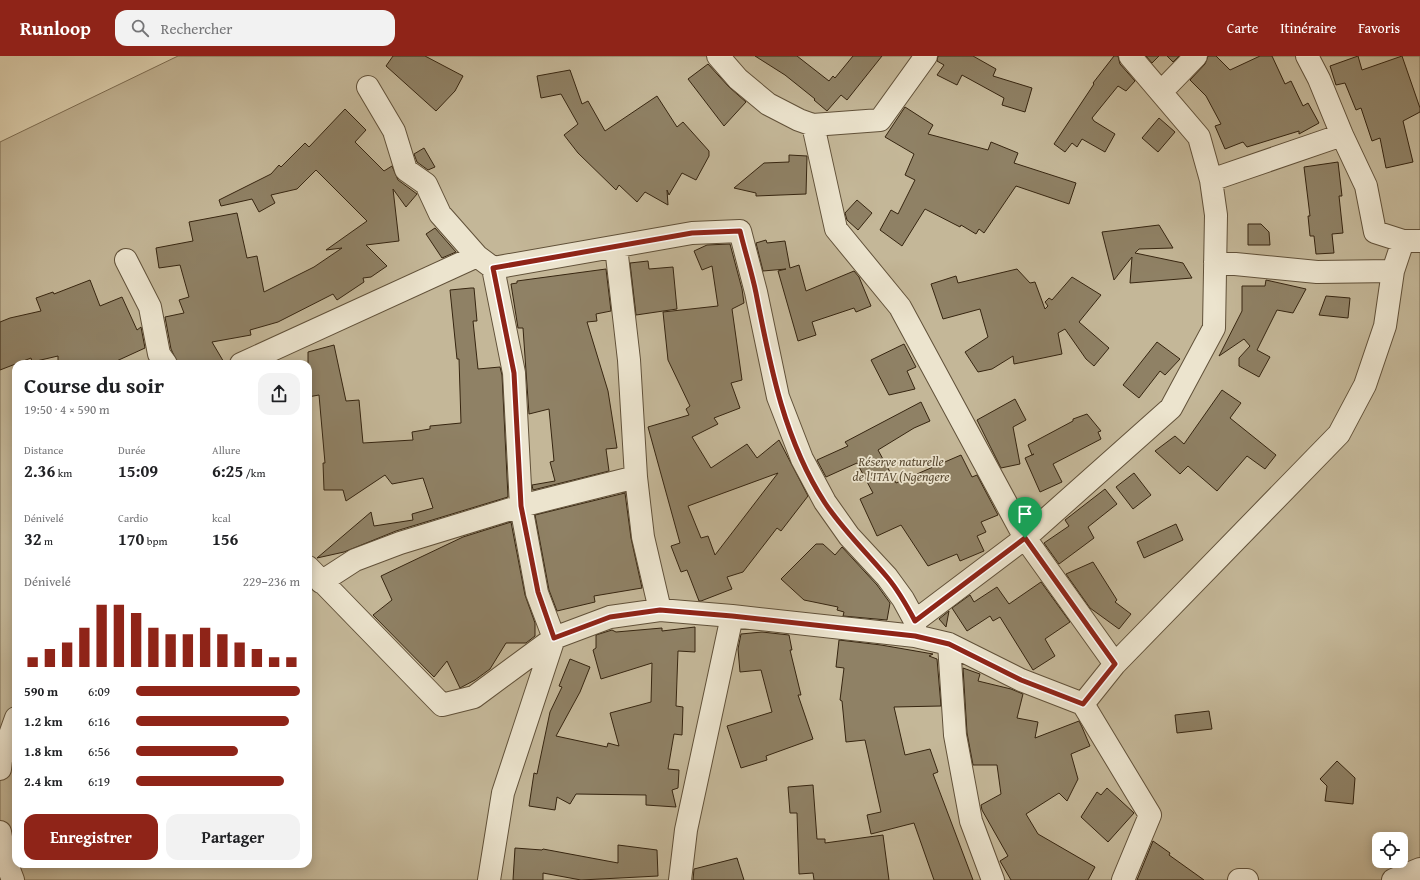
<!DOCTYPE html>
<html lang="fr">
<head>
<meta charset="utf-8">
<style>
  :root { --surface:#fff; --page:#f2f2f2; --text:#202124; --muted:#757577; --accent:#8f2418 }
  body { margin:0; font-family:"Gentium Book Plus",serif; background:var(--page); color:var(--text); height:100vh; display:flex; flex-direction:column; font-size:15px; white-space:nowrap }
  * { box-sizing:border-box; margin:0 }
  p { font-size:13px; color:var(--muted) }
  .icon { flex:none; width:22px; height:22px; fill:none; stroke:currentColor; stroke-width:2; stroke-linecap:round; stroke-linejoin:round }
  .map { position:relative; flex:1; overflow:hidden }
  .details { position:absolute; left:12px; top:304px; width:300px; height:508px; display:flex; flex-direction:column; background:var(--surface); border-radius:12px; box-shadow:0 2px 10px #0003 }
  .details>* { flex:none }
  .tools { position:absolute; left:1372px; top:776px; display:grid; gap:8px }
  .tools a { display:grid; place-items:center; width:36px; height:36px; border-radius:8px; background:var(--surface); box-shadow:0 2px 10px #0003; font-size:20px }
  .pin { position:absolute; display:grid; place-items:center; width:34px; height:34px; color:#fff; margin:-41px -17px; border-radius:50% 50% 50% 0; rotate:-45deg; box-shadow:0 0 4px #0007 }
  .pin .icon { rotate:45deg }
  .round { display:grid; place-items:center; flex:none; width:42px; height:42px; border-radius:12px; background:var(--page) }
  .head { display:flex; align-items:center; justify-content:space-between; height:68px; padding:0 12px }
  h1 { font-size:22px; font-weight:700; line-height:30px }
  .metrics { display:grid; grid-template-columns:repeat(3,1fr); gap:6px; height:68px; padding:4px 12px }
  .metrics div { display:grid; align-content:center }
  .metrics b { font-size:17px; font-weight:700 }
  .metrics small { font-size:11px; font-weight:400 }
  .metrics p { font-size:11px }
  .chart { height:112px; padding:8px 12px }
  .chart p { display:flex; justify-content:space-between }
  .chart svg { width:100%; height:72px; margin-top:4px; stroke:var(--accent); stroke-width:6 }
  .action { display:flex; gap:8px; margin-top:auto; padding:8px 12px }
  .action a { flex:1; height:46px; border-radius:12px; background:var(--accent); color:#fff; font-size:16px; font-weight:700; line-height:46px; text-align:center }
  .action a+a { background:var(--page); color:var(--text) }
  ul { padding:0 12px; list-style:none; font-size:13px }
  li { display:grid; grid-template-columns:64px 48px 1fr; align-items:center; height:30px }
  li i { height:10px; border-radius:5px; background:var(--accent) }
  header { display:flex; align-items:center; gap:24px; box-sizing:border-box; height:56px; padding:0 20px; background:var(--accent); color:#fff }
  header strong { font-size:19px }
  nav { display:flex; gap:22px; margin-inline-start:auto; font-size:14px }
  .search { width:280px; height:36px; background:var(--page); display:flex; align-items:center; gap:10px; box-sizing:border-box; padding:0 14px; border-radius:12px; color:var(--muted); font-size:15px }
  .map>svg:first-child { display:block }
  .green { fill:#c4b798; stroke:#7d6e54; fill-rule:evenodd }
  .building { fill:#8f8165; stroke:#362510; fill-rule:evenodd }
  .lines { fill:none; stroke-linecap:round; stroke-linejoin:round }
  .minor-casing { stroke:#615139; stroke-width:24 }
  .minor { stroke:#ece4ce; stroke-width:22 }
  .route-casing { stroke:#fff; stroke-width:8 }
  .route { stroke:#8f2418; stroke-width:5 }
  .labels { text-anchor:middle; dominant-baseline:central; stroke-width:3.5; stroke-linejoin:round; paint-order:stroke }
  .park-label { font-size:13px; font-style:italic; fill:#5a4a32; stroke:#ece4ce }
</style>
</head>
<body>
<header>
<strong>Runloop</strong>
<div class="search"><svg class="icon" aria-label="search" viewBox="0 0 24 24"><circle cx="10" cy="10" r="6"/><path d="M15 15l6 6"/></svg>Rechercher</div>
<nav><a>Carte</a><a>Itinéraire</a><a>Favoris</a></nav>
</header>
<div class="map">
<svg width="1420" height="824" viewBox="0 0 1420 824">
  <rect width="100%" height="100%" fill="#e1d5b4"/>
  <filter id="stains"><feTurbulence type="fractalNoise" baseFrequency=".005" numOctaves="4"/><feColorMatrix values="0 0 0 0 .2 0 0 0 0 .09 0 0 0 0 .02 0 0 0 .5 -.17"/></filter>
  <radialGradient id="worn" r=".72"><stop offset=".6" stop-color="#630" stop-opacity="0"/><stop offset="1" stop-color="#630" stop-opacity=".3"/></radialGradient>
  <path class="green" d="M178 0H1420V824H0V86ZM16 308H308V808H16ZM1379 783H1401V805H1379Z"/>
  <path class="building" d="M393 0H425L463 20 455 35 436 55 386 10Z
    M755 0H797L829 25 833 20 835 22 853 0H882L847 44 841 39 827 55 814 44 815 43 785 19Z
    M938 0H973L996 13 993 20 1032 32 1025 56 1002 49 1004 42 962 19 957 29 937 19 944 9 937 5Z
    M1114 0H1118L1120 8 1135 25 1126 35 1118 30 1092 62 1094 65 1115 78 1105 96 1082 83 1077 91 1072 87 1065 96 1054 88 1094 28 1093 27Z
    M1146 0H1159L1152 7Z
    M1167 0H1179L1173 6Z
    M1208 0H1216L1230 14 1260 0H1272L1285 28 1291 25 1303 50 1308 47 1319 67 1299 78V75L1247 91 1243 86 1225 93 1215 70 1221 68 1206 40 1190 24 1205 8Z
    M1358 0 1362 14 1402 0 1420 52V56L1403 65 1413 106 1386 112 1380 82 1372 85 1361 52 1356 54 1345 27 1336 29 1330 10Z
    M708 8 729 31 746 46 724 70 688 23Z
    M570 14 582 48 588 45 605 75 657 40 677 71 683 66 709 95V100L696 124 682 117 669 139 667 134 668 149 645 136 637 146 619 129 616 134 578 97 564 79 578 68 561 38 541 42 537 20Z
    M905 51 933 69 928 78 988 94 991 86 1018 97 1014 107 1076 127 1069 148 1016 130 984 177 979 173 976 178 961 169 960 171 925 153 902 190 880 174 891 154 898 158 915 124 905 119 914 98 885 81Z
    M345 53 366 74 355 86 384 115 392 110 398 124 417 138 406 151 393 133 399 185 366 189 387 210 371 221 363 222 364 226 337 244 333 238 278 266 250 274 251 279 212 286 225 308H178L171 293 165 261 184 257 179 244 189 241 180 209 159 212 156 192 193 185 189 166 237 157 247 202 257 200 264 236 314 211 342 192 326 194 367 165 316 114 297 133 271 139 275 147 259 156 252 143 221 150 219 144 271 118 279 109 281 111 305 87 309 91Z
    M1159 62 1175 76 1158 96 1142 82Z
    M424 92 435 111 428 114 417 106 414 98Z
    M789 99 807 100 806 138 756 140V137L734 132 764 107 789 106Z
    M1338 106 1342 140H1339L1343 177 1332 178 1334 197 1316 198 1314 180H1310L1308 160H1310L1304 111Z
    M857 144 872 157 858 174 847 164 845 157Z
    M1248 168H1261L1269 176 1270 189H1248Z
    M1159 169 1173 192 1139 193 1135 197 1183 207 1192 222 1130 227 1132 201 1114 224 1102 176Z
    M435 172 456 196 442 202 426 178Z
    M766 184 767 187 785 185 790 212 799 209 806 235 854 215 859 221 871 250 856 256 854 252 812 266 816 279 798 285 778 215 786 213 763 215 756 187Z
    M730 188 742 233 744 247 732 253 742 324 731 327 740 352 714 362 718 368 692 381 711 412 747 388 757 402 779 384 808 440 781 475 777 472 743 516 727 521 732 533 701 545H699L687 514 681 516 671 490 680 487 648 371 689 359 686 353 690 350 668 304 663 256 718 250 712 210 702 214 694 195 707 189ZM778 417 715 499 708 480 701 482 688 450Z
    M648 205 649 213 673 211 677 253 636 259 630 207Z
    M606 213 611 255 596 258 597 265 587 266 608 335 617 392 606 393 609 415 533 434 532 429 555 425 550 406 554 405 549 353 529 358 523 272H518L511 228 517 227V225Z
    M1017 213 1030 227 1035 226 1045 253 1048 250 1045 246 1049 242 1052 244 1072 221 1101 239 1079 266 1109 292 1094 310 1086 303 1065 273 1058 277 1062 298 1014 308 1013 300 992 313 978 316 965 296 988 281 980 253 943 263 931 228 956 220 958 227Z
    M90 224 100 250 122 241 137 274 141 271 145 292 110 308H58V300L32 306 31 302 0 314V266L10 262 41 255 36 242 53 236 54 238Z
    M1266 224 1306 233 1293 257 1277 254 1257 294 1270 301 1259 321 1239 310V302L1250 290 1244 283 1219 300 1242 255V230H1265Z
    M471 232H474L477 265H473L478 313 500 311 502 319 508 441 396 475 344 496 317 502 371 456 374 470 413 464 412 458 433 452 423 422 392 428 385 419 346 445 343 434H324L323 407H325L319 339 308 341V296L334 289 346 345 359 344 363 387 413 384 412 376 430 373V370L461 367 459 303H457L450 234Z
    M1326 240 1350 242 1348 262 1319 259Z
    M1157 286 1180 303 1165 319 1160 315 1139 342 1123 329Z
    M904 288 916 311 907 315 915 333 889 339 871 304Z
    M1222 334 1241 347 1230 362 1276 399 1265 413 1247 400 1217 435 1188 410 1180 418 1155 395 1175 380 1184 388Z
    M1015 343 1026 364 1013 371 1020 408 1001 412 977 364Z
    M921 346 930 365 914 372 878 394 896 427 961 399 972 421 977 419 998 459 981 466 986 476 977 480 984 495 960 505 957 498 928 510 901 469 877 480 860 443 873 437 857 407 826 421 817 404 848 390 845 386Z
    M1087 358 1101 375 1098 376 1101 383 1053 408 1062 426 1040 436 1025 402 1034 398 1032 399 1028 389 1073 365V363Z
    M1134 417 1151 439 1133 453 1116 431Z
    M1105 433 1117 448 1088 471 1094 482 1059 508 1044 487 1069 470 1065 464Z
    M625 437 631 482 642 532 594 540 595 546 557 555 549 534 535 459Z
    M511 466 525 539 535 567V580L526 587H506L490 613 475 624 460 632 447 605 434 621 373 559 392 544 381 520 463 481Z
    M1176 468 1183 484 1144 502 1137 486Z
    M816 488H823L835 499 842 491 877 529 890 547 887 564 843 560 844 556 837 554 838 551 804 544 781 523Z
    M1093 506 1117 544 1115 546 1131 558 1119 573 1090 552 1066 518Z
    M1041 526 1070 566 1045 583 1055 600 1033 614 1000 561 993 565 990 560 967 575 952 552 970 539 974 546 997 531 1009 548Z
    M949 555 946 571 939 563Z
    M695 571V596L678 595 676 650 683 651 682 679 674 678 668 713 679 714 678 732 672 734 676 751 646 749V739L576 738 570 748 557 741 555 754 529 750 534 717 537 718 550 656 562 631 559 630 570 603 590 611 580 636 556 680 607 691 608 687 619 690 610 657 651 646 652 607 601 623 593 594 596 592V579L612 574 616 576 662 572V575Z
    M762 576 789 579 792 594H790L801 639H798L813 683 766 700 767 704 741 712 727 670 772 656 761 614 740 616 738 593 741 578Z
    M839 584 881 589 933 598 929 600 937 603 941 650 894 651 905 699 930 693 938 716 933 718 973 824H934L914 767 871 778 867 759 881 756 865 684 846 686 842 645 840 644 844 612 836 611Z
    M963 612 980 618 978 625 1011 633 1023 638 1017 662 1038 666 1035 682 1079 665 1082 671 1090 690 1071 698 1078 723 1067 745 1059 737 1026 758 1038 778 1095 811 1088 824H1011L1000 805 1008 800 982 754 981 749 1001 738 997 709H973L967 677Z
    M1209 655 1212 673 1177 677 1175 659Z
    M1337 705 1355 722 1353 748 1325 745 1327 730 1320 723Z
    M813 729 817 783H825V787L883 779 889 824H814L813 817 799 818 797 757H790L788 731Z
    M1107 732 1134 757 1108 786 1081 761 1097 736 1101 739Z
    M1153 785 1170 797 1169 799 1204 824H1137Z
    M618 789 657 794 658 820 581 824 543 817V824H513L515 792 542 794 543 793 618 807Z
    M737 802 744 824H693L694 813Z"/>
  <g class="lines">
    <defs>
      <path id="minor" d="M718 0 738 23 768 48 799 64 813 69 880 64 926 0
        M1307 0 1319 23 1342 79 1366 130 1375 176 1403 185
        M368 31 394 75 406 114 426 128 440 158 477 200 493 212 692 177 740 175 756 236 778 341 802 403 825 446 849 480 887 521 903 543 915 565V580
        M1161 36 1196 0
        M813 69 836 173 900 251 1025 482 1115 608
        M1211 124 1342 79
        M616 191 629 304 636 421 643 481 660 554
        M126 204 150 251 159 298 166 308
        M1215 206 1317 216 1393 215
        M241 308 477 200
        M308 511 442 649 474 641 554 582 610 561 660 554 732 560 915 580 949 588 1021 624 1083 648 1115 608 1339 378 1365 329 1385 270 1393 215 1403 185H1420
        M321 526 355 504 400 487 521 450 636 421
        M915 565 1025 482 1171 352 1214 272 1216 159 1211 124 1199 81 1130 0
        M949 588 955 679 971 765 993 824
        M1083 648 1150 759 1123 824
        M0 713 1 704 16 662
        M0 776 5 803 13 824
        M489 824 503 737 554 582 537 537 521 450 514 317 493 212
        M680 824 686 774 732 560
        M1239 824H1247
        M1393 824 1420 813"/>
    </defs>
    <use href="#minor" class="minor-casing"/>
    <use href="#minor" class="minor"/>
  </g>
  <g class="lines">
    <defs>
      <path id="route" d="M740 175C745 196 752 217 756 237 770 309 784 384 825 447 843 474 866 496 887 521 898 534 907 550 915 565L1025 482 1115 608 1083 648 1021 624 949 588 915 580 732 560 660 554 610 561 554 582 538 536 521 450 514 317 493 212 692 177Z"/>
    </defs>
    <use href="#route" class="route-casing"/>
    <use href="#route" class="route"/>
  </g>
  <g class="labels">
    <g class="park-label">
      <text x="901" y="405">Réserve naturelle<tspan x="901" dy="15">de l'ITAV (Ngengere</tspan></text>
    </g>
  </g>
  <rect width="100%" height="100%" filter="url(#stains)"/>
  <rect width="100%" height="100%" fill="url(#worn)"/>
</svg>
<div class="tools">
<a><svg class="icon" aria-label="locate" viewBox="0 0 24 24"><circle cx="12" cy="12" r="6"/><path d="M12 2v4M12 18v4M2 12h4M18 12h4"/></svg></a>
</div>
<div class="pin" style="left:1025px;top:482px;background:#1e9e55"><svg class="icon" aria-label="arrive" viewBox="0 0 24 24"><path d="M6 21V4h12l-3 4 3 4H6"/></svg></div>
<section class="details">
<div class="head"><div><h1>Course du soir</h1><p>19:50 · 4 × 590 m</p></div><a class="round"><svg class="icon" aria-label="share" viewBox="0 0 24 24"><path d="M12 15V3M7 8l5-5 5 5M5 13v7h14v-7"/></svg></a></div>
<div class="metrics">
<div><p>Distance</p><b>2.36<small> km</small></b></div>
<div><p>Durée</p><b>15:09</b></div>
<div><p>Allure</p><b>6:25<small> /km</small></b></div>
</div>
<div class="metrics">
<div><p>Dénivelé</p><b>32<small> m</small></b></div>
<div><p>Cardio</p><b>170<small> bpm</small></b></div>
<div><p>kcal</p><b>156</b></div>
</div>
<div class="chart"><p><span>Dénivelé</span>229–236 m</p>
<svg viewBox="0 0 160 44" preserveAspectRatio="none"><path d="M5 44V38M15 44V33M25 44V29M35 44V20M45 44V6M55 44V6M65 44V11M75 44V20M85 44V24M95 44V24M105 44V20M115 44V24M125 44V29M135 44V33M145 44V38M155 44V38"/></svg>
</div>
<ul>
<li><b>590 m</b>6:09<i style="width:100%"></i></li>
<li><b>1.2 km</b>6:16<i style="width:93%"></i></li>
<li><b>1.8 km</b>6:56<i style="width:62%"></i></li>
<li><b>2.4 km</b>6:19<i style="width:90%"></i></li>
</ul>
<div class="action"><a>Enregistrer</a><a>Partager</a></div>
</section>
</div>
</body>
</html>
